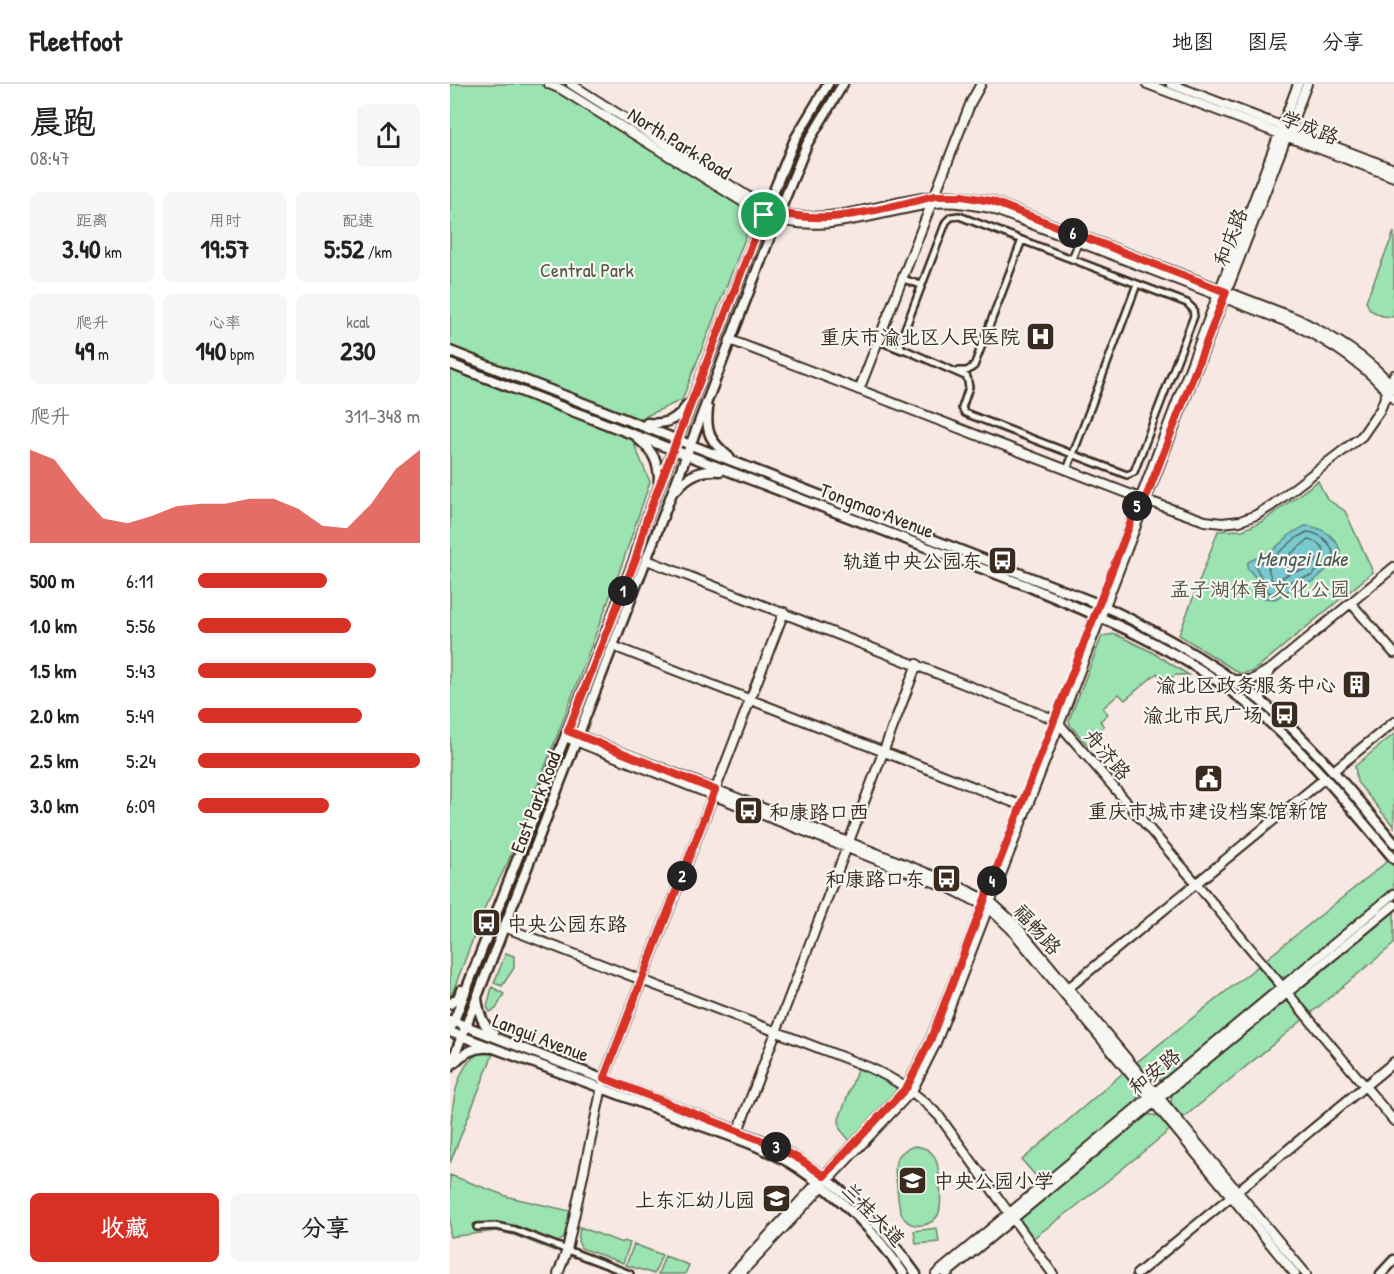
<!DOCTYPE html>
<html lang="zh">
<head>
<meta charset="utf-8">
<style>
  :root { --surface:#fff; --page:#f6f6f6; --text:#222; --muted:#767676; --line:#e0e0e0; --accent:#d93025 }
  body { margin:0; font-family:"Patrick Hand","LXGW WenKai TC",sans-serif; background:var(--page); color:var(--text); height:100vh; display:flex; flex-direction:column; font-size:22px; white-space:nowrap }
  * { box-sizing:border-box; margin:0 }
  p { font-size:20px; color:var(--muted) }
  .icon { flex:none; width:33px; height:33px; fill:none; stroke:currentColor; stroke-width:2; stroke-linecap:round; stroke-linejoin:round }
  .map { position:relative; flex:1; overflow:hidden }
  .details { display:flex; flex-direction:column; background:var(--surface); width:450px }
  .details>* { flex:none }
  .pin { position:absolute; display:grid; place-items:center; width:51px; height:51px; color:#fff; margin:-26px; border:3px solid #fff; border-radius:50%; box-shadow:0 2px 6px #0007 }
  .km { position:absolute; width:30px; height:30px; margin:-15px; border-radius:50%; background:#222; color:#fff; font-size:16px; line-height:30px; text-align:center }
  .round { display:grid; place-items:center; flex:none; width:63px; height:63px; border-radius:9px; background:var(--page) }
  .overview { display:flex; align-items:center; justify-content:space-between; height:102px; padding:0 30px }
  h1 { font-size:33px; font-weight:800; line-height:45px }
  .stats { display:grid; grid-template-columns:repeat(3,1fr); gap:9px; height:102px; padding:6px 30px }
  .stats div { display:grid; align-content:center; border-radius:9px; background:var(--page); text-align:center }
  .stats b { font-size:26px; font-weight:800 }
  .stats small { font-size:16px; font-weight:400 }
  .stats p { font-size:16px }
  .chart { height:168px; padding:12px 30px }
  .chart p { display:flex; justify-content:space-between }
  .chart svg { width:100%; height:108px; margin-top:6px; fill:var(--accent); opacity:.7 }
  .primary-button { display:flex; gap:12px; margin-top:auto; padding:12px 30px }
  .primary-button a { flex:1; height:69px; border-radius:9px; background:var(--accent); color:#fff; font-size:24px; font-weight:800; line-height:69px; text-align:center }
  .primary-button a+a { background:var(--page); color:var(--text) }
  ul { padding:0 30px; list-style:none; font-size:20px }
  li { display:grid; grid-template-columns:96px 72px 1fr; align-items:center; height:45px }
  li i { height:15px; border-radius:8px; background:var(--accent) }
  header { display:flex; align-items:center; gap:36px; box-sizing:border-box; height:84px; padding:0 30px; background:var(--surface); border-bottom:2px solid var(--line) }
  header strong { font-size:28px }
  nav { display:flex; gap:33px; margin-inline-start:auto; font-size:21px }
  main { display:flex; flex:1; min-height:0 }
  .map>svg:first-child { display:block }
  .green { fill:#9be3b1; stroke:#6b8668; stroke-width:1.5 }
  .water { fill:#78c9d0; stroke:#608989; stroke-width:1.5 }
  .lines { fill:none; stroke-linecap:round; stroke-linejoin:round }
  .shore { stroke:#536a65; stroke-width:1.5 }
  .street-casing { stroke:#3b2a1e; stroke-width:10 }
  .secondary-casing { stroke:#3b2a1e; stroke-width:12 }
  .primary-casing { stroke:#3b2a1e; stroke-width:13 }
  .street { stroke:#f6f6f2; stroke-width:5 }
  .secondary { stroke:#f6f6f2; stroke-width:8 }
  .primary { stroke:#f6f6f2; stroke-width:8 }
  .route-casing { stroke:#fff; stroke-width:12 }
  .route { stroke:#d93025; stroke-width:8 }
  .labels { text-anchor:middle; dominant-baseline:central; stroke-width:4.5; stroke-linejoin:round; paint-order:stroke }
  .street-label { font-size:20px; fill:#3b2a1e; stroke:#f6f6f2 }
  .park-label { font-size:20px; fill:#535843; stroke:#f6f6f2 }
  .poi-label { font-size:20px; fill:#3b2a1e; stroke:#f6f6f2; text-anchor:end }
  .water-label { font-size:21px; font-style:italic; fill:#4d5a53; stroke:#f6f6f2 }
</style>
</head>
<body>
<header>
<strong>Fleetfoot</strong>
<nav><a>地图</a><a>图层</a><a>分享</a></nav>
</header>
<main>
<section class="details">
<div class="overview"><div><h1>晨跑</h1><p>08:47</p></div><a class="round"><svg class="icon" aria-label="share" viewBox="0 0 24 24"><path d="M12 15V3M7 8l5-5 5 5M5 13v7h14v-7"/></svg></a></div>
<div class="stats">
<div><p>距离</p><b>3.40<small> km</small></b></div>
<div><p>用时</p><b>19:57</b></div>
<div><p>配速</p><b>5:52<small> /km</small></b></div>
</div>
<div class="stats">
<div><p>爬升</p><b>49<small> m</small></b></div>
<div><p>心率</p><b>140<small> bpm</small></b></div>
<div><p>kcal</p><b>230</b></div>
</div>
<div class="chart"><p><span>爬升</span>311–348 m</p>
<svg viewBox="0 0 160 44" preserveAspectRatio="none"><path d="M0 44V6L10 10L20 23L30 34L40 36L50 33L60 29L70 28L80 28L90 26L100 26L110 30L120 37L130 38L140 28L150 14L160 6V44z"/></svg>
</div>
<ul>
<li><b>500 m</b>6:11<i style="width:58%"></i></li>
<li><b>1.0 km</b>5:56<i style="width:69%"></i></li>
<li><b>1.5 km</b>5:43<i style="width:80%"></i></li>
<li><b>2.0 km</b>5:49<i style="width:74%"></i></li>
<li><b>2.5 km</b>5:24<i style="width:100%"></i></li>
<li><b>3.0 km</b>6:09<i style="width:59%"></i></li>
</ul>
<div class="primary-button"><a>收藏</a><a>分享</a></div>
</section>
<div class="map">
<svg width="944" height="1190" viewBox="0 0 944 1190">
  <rect width="100%" height="100%" fill="#f7e8e3"/>
  <filter id="ink" filterUnits="userSpaceOnUse"><feTurbulence type="fractalNoise" baseFrequency=".0167" numOctaves="2"/><feDisplacementMap in="SourceGraphic" scale="12" xChannelSelector="R" yChannelSelector="G"/><feConvolveMatrix kernelMatrix="1 2 1 2 8 2 1 2 1" color-interpolation-filters="sRGB"/></filter>
  <g filter="url(#ink)">
    <path class="green" d="M0 0H89L109 8 304 131 232 316 196 332 185 362 200 398 170 486 110 644 58 778 36 821 0 915Z
      M944 148V233L932 232 920 226 916 217Z
      M868 397 877 415 895 427 923 488 802 588 789 589 729 551 768 447 793 446 813 437Z
      M665 550 700 567 739 591H725L715 599 707 589 675 616 669 610 653 624 658 630 650 637 654 642 646 649 650 654 639 663 620 641 619 636 652 552Z
      M944 650V743L907 698 905 682Z
      M939 776 944 783V806L839 893H830L815 876Z
      M944 825V860L861 929 846 911 847 904Z
      M56 869 64 872V884L52 902 44 899Z
      M808 882 824 902V907L711 996 699 994 687 978Z
      M42 903 54 910 46 925 40 928 37 923Z
      M833 917 840 918 854 935 733 1034 721 1019 722 1007Z
      M33 968 43 970 0 1079C0 1045 0 978 33 968Z
      M408 984 445 1001 447 1008 400 1057 390 1045 389 1035Z
      M673 989 688 1007 687 1017 591 1098 572 1076Z
      M696 1030 708 1032 720 1046 624 1124 582 1155 570 1138 572 1131Z
      M465 1062C473 1063 480 1065 484 1072 490 1081 493 1122 488 1131 485 1136 479 1140 473 1141 449 1145 448 1119 447 1102 446 1094 443 1083 447 1075 451 1067 457 1064 465 1062Z
      M0 1091 59 1113 120 1127 114 1154 108 1158 105 1167 64 1151 46 1147 0 1153Z
      M130 1143 172 1159 174 1157 180 1159 173 1179 131 1164 128 1157Z
      M487 1144 489 1158 466 1160 464 1147Z
      M184 1160 212 1171 204 1190 176 1181Z
      M215 1172 239 1181 235 1190H208Z"/>
    <path class="water" d="M855 442C872 442 890 455 891 472L864 497 846 502 825 515 814 514 805 493 797 484 798 478 823 466 842 449Z"/>
    <g class="lines">
      <path class="shore" d="M857 448C871 449 881 459 884 471L861 492 843 496 825 508 819 509 805 481 826 471 846 454Z
        M858 456 866 458 873 464 874 470 858 485 840 489 825 498 822 497 818 484 834 475Z"/>
      <defs>
        <path id="street" d="M509 132 737 219 743 225 744 232 684 388 677 391 515 329 512 324 519 303 517 293 451 264 450 258 496 138 501 133Z
          M622 175 629 157
          M453 195 471 201
          M429 257 452 266
          M509 287H517L524 282 572 156
          M617 386 687 200
          M27 1143 46 1142 65 1146 180 1190"/>
        <path id="secondary" d="M99 0 111 5 314 131C369 153 425 128 481 120 501 116 520 121 540 124L845 241C883 260 917 282 944 315
          M121 0 316 124C373 147 429 118 486 112 505 110 523 114 541 117L848 235C884 253 918 273 944 304
          M697 0 944 93
          M721 0 944 85
          M280 256 690 414 755 437 772 439 790 437 806 431 821 422 912 352 930 326 944 291
          M409 306 521 18 531 0
          M197 476 606 636 746 799 944 1037
          M901 519 944 569
          M163 562 575 723
          M822 584 944 483
          M783 596H802L822 584C813 596 808 604 812 618
          M118 647 502 799 541 818 565 840 856 1190
          M115 653 499 804 539 824 561 845 845 1190
          M883 687 944 638
          M54 843 418 983C446 995 468 1010 489 1032L603 1190
          M616 906 875 694
          M154 994 334 528
          M288 1047 467 580
          M374 1092 457 1003 480 957 606 636 848 0
          M378 1096 462 1007 485 961 857 0
          M108 1190 117 1166 152 1003
          M283 1190 368 1098
          M290 1190 373 1102
          M486 1190 944 810
          M496 1190 944 821
          M687 1190 944 978"/>
        <path id="primary" d="M0 267 656 523C718 553 778 587 830 633 872 671 908 716 944 759
          M0 280 575 501C649 532 725 563 789 613 849 659 896 718 944 775
          M258 325C255 349 261 358 279 373
          M197 339C214 341 228 336 237 321
          M188 355C203 367 209 378 209 398
          M227 405C239 390 251 386 270 387
          M27 914C29 929 32 941 44 950
          M0 920 8 914 11 906
          M0 936 321 1060C384 1093 425 1132 466 1190
          M0 947 185 474 197 434 314 131 345 55 378 0
          M0 948C78 977 157 1005 235 1036 273 1050 315 1062 348 1084 391 1113 426 1148 454 1190
          M4 979C14 968 25 962 40 964
          M0 983 222 409 329 129 357 60 393 0
          M931 1190 944 1176"/>
      </defs>
      <use href="#street" class="street-casing"/>
      <use href="#secondary" class="secondary-casing"/>
      <use href="#primary" class="primary-casing"/>
      <use href="#street" class="street"/>
      <use href="#secondary" class="secondary"/>
      <use href="#primary" class="primary"/>
    </g>
  </g>
  <g class="lines" filter="url(#ink)">
    <defs>
      <path id="route" d="M485 112H512L541 117 776 208 695 416 690 414 480 957 457 1003 374 1092 351 1076 321 1060 154 994 265 706 118 647 186 474 197 434 316 124C370 146 432 124 485 112Z"/>
    </defs>
    <use href="#route" class="route-casing"/>
    <use href="#route" class="route"/>
  </g>
  <defs>
    <symbol id="hospital-square" viewBox="-11 -11 22 22"><rect x="-9" y="-9" width="18" height="18" rx="4" fill="#3b2a1e" stroke="#f6f6f2"/><path d="M-5-5h3v3.5h4V-5h3V5h-3V1.5h-4V5h-3Z" fill="#fff"/></symbol>
    <symbol id="bus-square" viewBox="-11 -11 22 22"><rect x="-9" y="-9" width="18" height="18" rx="4" fill="#3b2a1e" stroke="#f6f6f2"/><path d="M-5-6H5V4H4V6H2V4H-2V6H-4V4H-5ZM-3.5-4V0h7V-4ZM-3.5 1.2v1.5H-2V1.2ZM2 1.2v1.5H3.5V1.2Z" fill="#fff"/></symbol>
    <symbol id="building-square" viewBox="-11 -11 22 22"><rect x="-9" y="-9" width="18" height="18" rx="4" fill="#3b2a1e" stroke="#f6f6f2"/><path d="M-4-6H4V6H1V3H-1V6H-4ZM-2.5-4.3h1.7v1.8h-1.7ZM.8-4.3h1.7v1.8H.8ZM-2.5-1h1.7V.8h-1.7ZM.8-1h1.7V.8H.8Z" fill="#fff"/></symbol>
    <symbol id="civic-square" viewBox="-11 -11 22 22"><rect x="-9" y="-9" width="18" height="18" rx="4" fill="#3b2a1e" stroke="#f6f6f2"/><path d="M-.6-6.5H3V-4.5H.6V-3L4-1V1h2V6H-6V1h2V-1L-.6-3ZM-1.2 2.5V6h2.4V2.5Z" fill="#fff"/></symbol>
    <symbol id="school-square" viewBox="-11 -11 22 22"><rect x="-9" y="-9" width="18" height="18" rx="4" fill="#3b2a1e" stroke="#f6f6f2"/><path d="M0-5L7-2L0 1L-7-2ZM-4 1L0 2.5L4 1V4Q0 6-4 4Z" fill="#fff"/></symbol>
  </defs>
  <g fill-rule="evenodd">
    <use href="#hospital-square" x="574" y="236" width="33" height="33"/>
    <use href="#bus-square" x="536" y="460" width="33" height="33"/>
    <use href="#building-square" x="890" y="584" width="33" height="33"/>
    <use href="#bus-square" x="818" y="614" width="33" height="33"/>
    <use href="#civic-square" x="742" y="678" width="33" height="33"/>
    <use href="#bus-square" x="282" y="710" width="33" height="33"/>
    <use href="#bus-square" x="480" y="778" width="33" height="33"/>
    <use href="#bus-square" x="20" y="822" width="33" height="33"/>
    <use href="#school-square" x="446" y="1080" width="33" height="33"/>
    <use href="#school-square" x="310" y="1098" width="33" height="33"/>
  </g>
  <g class="labels">
    <g class="street-label">
      <text transform="translate(860 43) rotate(21)">学成路</text>
      <text transform="translate(230 59) rotate(32)">North Park Road</text>
      <text transform="translate(780 153) rotate(-69)">和庆路</text>
      <text transform="translate(427 426) rotate(21)">Tongmao Avenue</text>
      <text transform="translate(658 670) rotate(50)">舟济路</text>
      <text transform="translate(85 718) rotate(-69)">East Park Road</text>
      <text transform="translate(588 845) rotate(48)">福畅路</text>
      <text transform="translate(91 953) rotate(21)">Langui Avenue</text>
      <text transform="translate(704 987) rotate(-39)">和安路</text>
      <text transform="translate(424 1130) rotate(46)">兰桂大道</text>
    </g>
    <g class="park-label">
      <text x="137" y="185">Central Park</text>
      <text x="810" y="504">孟子湖体育文化公园</text>
    </g>
    <g class="poi-label">
      <text x="570" y="252">重庆市渝北区人民医院</text>
      <text x="532" y="476">轨道中央公园东</text>
      <text x="886" y="600">渝北区政务服务中心</text>
      <text x="813" y="630">渝北市民广场</text>
      <text x="758" y="726" text-anchor="middle">重庆市城市建设档案馆新馆</text>
      <text x="319" y="727" text-anchor="start">和康路口西</text>
      <text x="475" y="794">和康路口东</text>
      <text x="57" y="839" text-anchor="start">中央公园东路</text>
      <text x="484" y="1096" text-anchor="start">中央公园小学</text>
      <text x="305" y="1115">上东汇幼儿园</text>
    </g>
    <g class="water-label">
      <text x="852" y="474">Mengzi Lake</text>
    </g>
  </g>
</svg>
<div class="pin" style="left:314px;top:131px;background:#1e9e55"><svg class="icon" aria-label="arrive" viewBox="0 0 24 24"><path d="M6 21V4h12l-3 4 3 4H6"/></svg></div>
<b class="km" style="left:173px;top:507px">1</b>
<b class="km" style="left:232px;top:792px">2</b>
<b class="km" style="left:326px;top:1063px">3</b>
<b class="km" style="left:542px;top:797px">4</b>
<b class="km" style="left:687px;top:422px">5</b>
<b class="km" style="left:623px;top:149px">6</b>
</div>
</main>
</body>
</html>
